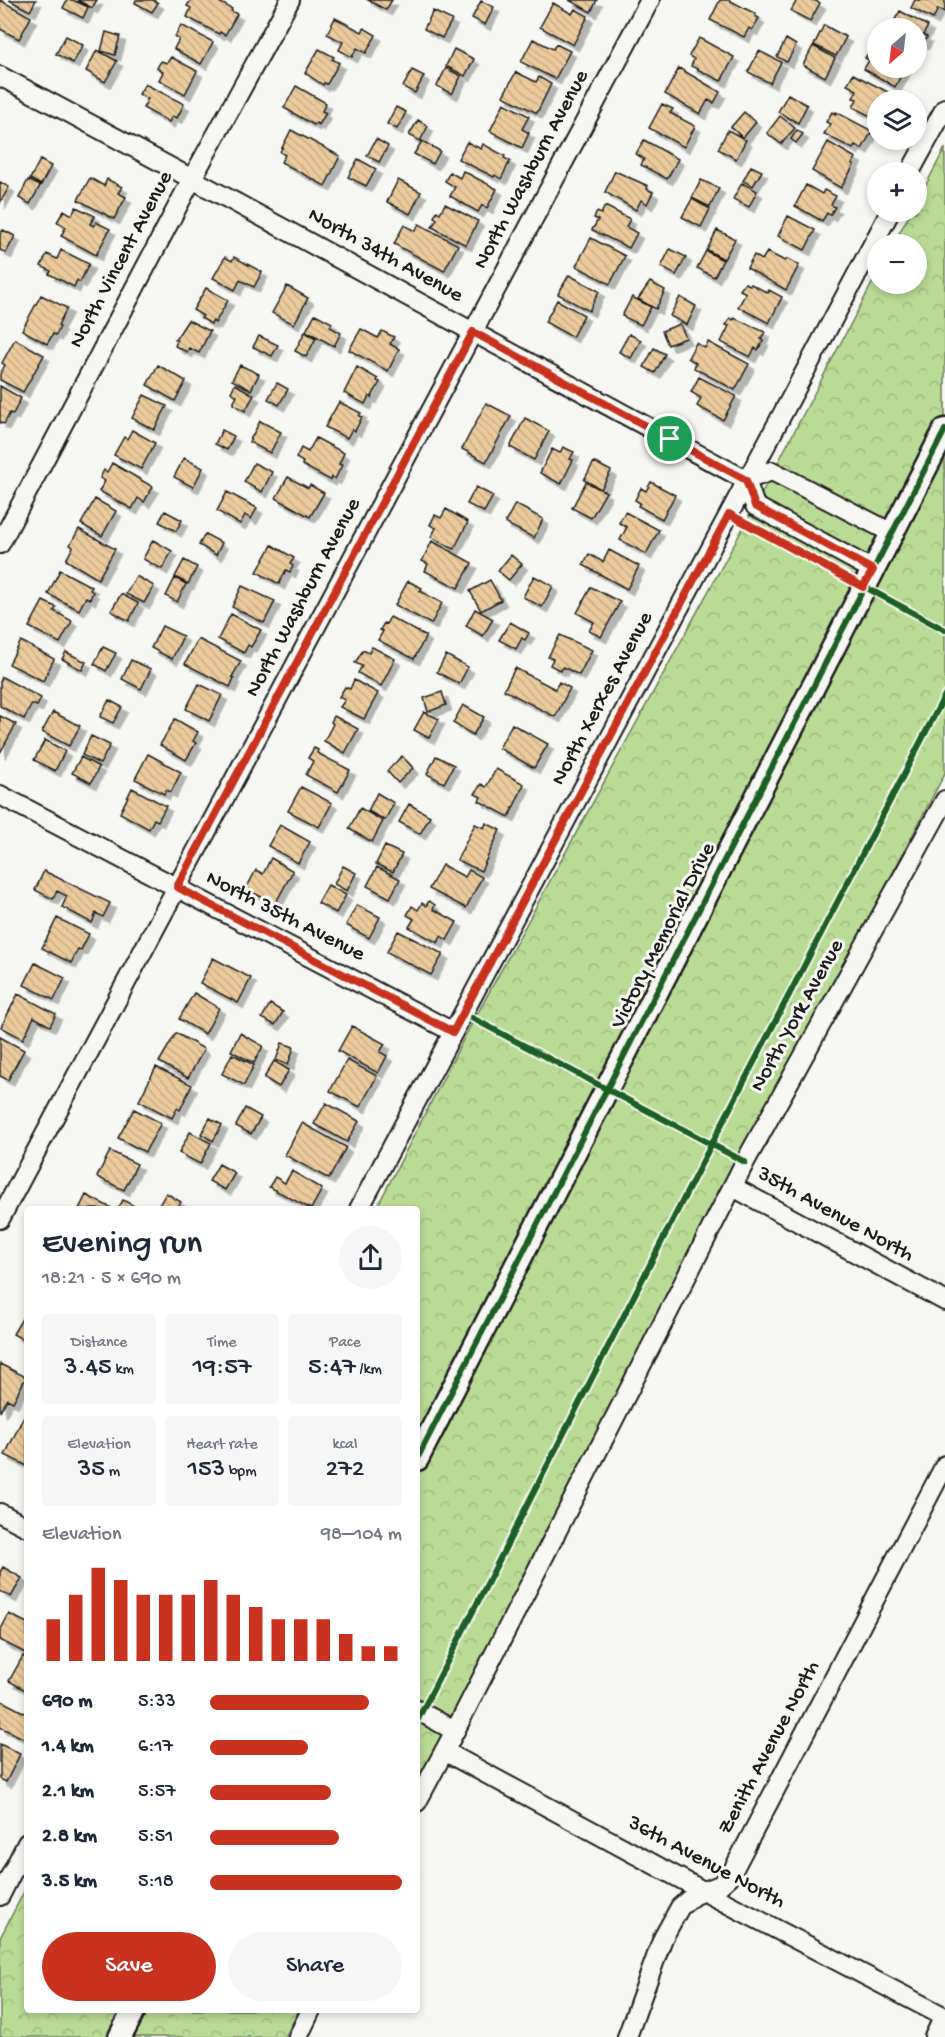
<!DOCTYPE html>
<html lang="en">
<head>
<meta charset="utf-8">
<style>
  :root { --surface:#fff; --page:#f6f6f7; --text:#1f2937; --muted:#747a83; --accent:#c8321e }
  body { margin:0; font-family:"Gochi Hand",sans-serif; background:var(--page); color:var(--text); height:100vh; display:flex; flex-direction:column; font-size:22px; white-space:nowrap }
  * { box-sizing:border-box; margin:0 }
  p { font-size:20px; color:var(--muted) }
  .icon { flex:none; width:33px; height:33px; fill:none; stroke:currentColor; stroke-width:2; stroke-linecap:round; stroke-linejoin:round }
  .map { position:relative; flex:1; overflow:hidden }
  .side { position:absolute; left:24px; top:1206px; width:396px; height:807px; display:flex; flex-direction:column; background:var(--surface); border-radius:6px; box-shadow:0 3px 9px #0003 }
  .side>* { flex:none }
  .needle { width:39px; rotate:208deg }
  .tools { position:absolute; left:867px; top:18px; display:grid; gap:12px }
  .tools a { display:grid; place-items:center; width:60px; height:60px; border-radius:50%; background:var(--surface); box-shadow:0 3px 9px #0003; font-size:30px }
  .pin { position:absolute; display:grid; place-items:center; width:51px; height:51px; color:#fff; margin:-26px; border:3px solid #fff; border-radius:50%; box-shadow:0 2px 6px #0007 }
  .round { display:grid; place-items:center; flex:none; width:63px; height:63px; border-radius:32px; background:var(--page) }
  .summary { display:flex; align-items:center; justify-content:space-between; height:102px; padding:0 18px }
  h1 { font-size:33px; font-weight:600; line-height:45px }
  .metrics { display:grid; grid-template-columns:repeat(3,1fr); gap:9px; height:102px; padding:6px 18px }
  .metrics div { display:grid; align-content:center; border-radius:6px; background:var(--page); text-align:center }
  .metrics b { font-size:26px; font-weight:600 }
  .metrics small { font-size:16px; font-weight:400 }
  .metrics p { font-size:16px }
  .chart { height:168px; padding:12px 18px }
  .chart p { display:flex; justify-content:space-between }
  .chart svg { width:100%; height:108px; margin-top:6px; stroke:var(--accent); stroke-width:6 }
  .cta { display:flex; gap:12px; margin-top:auto; padding:12px 18px }
  .cta a { flex:1; height:69px; border-radius:36px; background:var(--accent); color:#fff; font-size:24px; font-weight:600; line-height:69px; text-align:center }
  .cta a+a { background:var(--page); color:var(--text) }
  ul { padding:0 18px; list-style:none; font-size:20px }
  li { display:grid; grid-template-columns:96px 72px 1fr; align-items:center; height:45px }
  li i { height:15px; border-radius:8px; background:var(--accent) }
  .map>svg:first-child { display:block }
  .park { fill:url(#park-crowns); stroke:#6a7c58; stroke-width:1.5 }
  .building { fill:url(#building-back-hatch); stroke:#1c1c1c; stroke-width:1.5; filter:url(#shadow) }
  .lines { fill:none; stroke-linecap:round; stroke-linejoin:round }
  .minor-casing { stroke:#1c1c1c; stroke-width:22 }
  .tertiary-casing { stroke:#1c1c1c; stroke-width:27 }
  .minor { stroke:#f6f6f2; stroke-width:18 }
  .tertiary { stroke:#f6f6f2; stroke-width:22 }
  .cycleway-casing { stroke:#f6f6f2; stroke-width:10 }
  .cycleway { stroke:#1b5e20; stroke-width:6 }
  .route-casing { stroke:#fff; stroke-width:12 }
  .route { stroke:#c8321e; stroke-width:8 }
  .labels { text-anchor:middle; dominant-baseline:central; stroke-width:6; stroke-linejoin:round; paint-order:stroke }
  .street-label { font-size:22px; fill:#1c1c1c; stroke:#f6f6f2 }
</style>
</head>
<body>
<div class="map">
<svg width="945" height="2037" viewBox="0 0 945 2037">
  <defs>
    <pattern id="park-crowns" width="20" height="18" patternUnits="userSpaceOnUse" patternTransform="scale(1.5)"><rect width="20" height="18" fill="#b8db95"/><path d="M2 6a3 3 0 1 1 6 0M12 15a3 3 0 1 1 6 0" fill="none" stroke="#9ebb80"/></pattern>
    <pattern id="building-back-hatch" width="6" height="6" patternUnits="userSpaceOnUse" patternTransform="scale(1.5)"><rect width="6" height="6" fill="#ebcb9d"/><path d="M-1 5l2 2M0 0l6 6M5-1l2 2" fill="none" stroke="#c9ae87"/></pattern>
    <filter id="shadow"><feDropShadow dx="5.5" dy="5.5" stdDeviation="0" flood-color="#0004"/></filter>
  </defs>
  <rect width="100%" height="100%" fill="#f6f6f2"/>
  <filter id="ink" filterUnits="userSpaceOnUse"><feTurbulence type="fractalNoise" baseFrequency=".0167" numOctaves="2"/><feDisplacementMap in="SourceGraphic" scale="12" xChannelSelector="R" yChannelSelector="G"/><feConvolveMatrix kernelMatrix="1 2 1 2 8 2 1 2 1" color-interpolation-filters="sRGB"/></filter>
  <g filter="url(#ink)">
    <path class="park" d="M945 148V773L417 1784V1209H376L463 1040 755 506 877 274 878 284H916V244H893L911 212H916L917 202Z
      M27 1886V2010H299L285 2037H0V1938Z"/>
    <path class="building" d="M0 0 31 17 19 39 0 29Z
      M9 0H36L30 11Z
      M67 0H73L88 7 83 18 63 8Z
      M77 0H97L92 8Z
      M136 0H153L158 3 152 12 135 3Z
      M191 0H216L232 9 231 11 237 14 225 35 220 32 219 34 187 17 191 8 187 6Z
      M368 0H392L386 10Z
      M569 0H597L591 12Z
      M720 0H729L756 14 755 16 759 18 752 30 749 28 744 37 710 20Z
      M797 0H813L820 3 810 21 791 11Z
      M915 0H945V12L938 9 933 19 911 8Z
      M481 1 494 7 485 25 472 18Z
      M553 3 572 14 575 9 588 16 573 45 540 27Z
      M433 11 452 20 442 38 424 29Z
      M900 11 928 26 923 35 927 37 923 44 919 42 916 47V28H890Z
      M335 18 362 32 364 28 376 35 366 53 357 48 352 57 339 50 343 42 327 34Z
      M181 25 213 42 201 64 174 49 179 39 175 37Z
      M824 25 846 37 836 56 814 45Z
      M106 32 120 36 115 55 101 51Z
      M66 36 83 45 73 63 56 54Z
      M699 38 734 57 721 81 691 66 694 59 689 56Z
      M533 39 553 49 556 44 570 51 555 79 521 62Z
      M786 39 796 45 787 62 777 57Z
      M813 46 835 58 825 77 803 65Z
      M872 46 875 48 878 47V68H905L895 87 864 69 869 60 865 58Z
      M319 49 334 57 332 59 339 63 327 84 324 83 323 85 305 73Z
      M454 49 474 59 465 76 446 66Z
      M97 50 117 61 105 82 86 71Z
      M759 51 781 62 770 83 748 72Z
      M171 57 197 71 185 94 159 80 163 72 157 68 161 61 167 63Z
      M446 68 461 76 452 94 437 86Z
      M679 68 720 92 714 103 708 100 700 114 665 94Z
      M412 70 424 76 415 93 403 87Z
      M516 72 536 82 539 77 551 84 537 113 503 96Z
      M853 74 892 94 888 100H878V111L874 118 853 107 857 99 853 98 857 90 847 85Z
      M145 84 184 104 177 118 172 116 169 122 143 108 148 99 139 94Z
      M296 86 326 103 322 111 326 113 319 125 316 123 314 125 284 108Z
      M788 94 807 105 798 123 778 112Z
      M504 103 529 116 522 129 529 133 522 148 490 131Z
      M662 104 673 109 670 113 695 126 684 147 649 128Z
      M396 107 406 112 397 129 387 124Z
      M744 112 756 122 743 138 731 127Z
      M832 112 835 114 836 112 872 131 862 149 855 145 853 149 824 134 830 124 826 122Z
      M780 116 795 128 781 144 767 133Z
      M418 120 428 126 420 141 409 135Z
      M291 130 340 156 325 186 281 162 285 155 280 152Z
      M728 130 746 140 736 159 718 149Z
      M797 130 803 134 796 143 791 139Z
      M376 139 388 146 379 162 367 156Z
      M644 140 678 159 667 179 641 165 644 159 636 154Z
      M422 141 440 151 433 164 414 154Z
      M467 142 481 149 483 144 505 156 504 158 510 161 501 179 495 175 494 177 458 159Z
      M828 142 856 158 852 164 854 165 841 188 812 171Z
      M358 159 376 169 366 186 348 177Z
      M40 160 51 166 41 185 30 179Z
      M751 166 762 171 753 186 743 181Z
      M463 171 497 189 487 208 482 205 478 212 450 196 455 187 445 181 450 172 460 178Z
      M615 171 648 186 647 189 653 192 647 204 641 200 636 210 605 192Z
      M90 178 104 186 107 179 122 187 118 193 126 197 114 219 78 200Z
      M28 180 40 186 30 204 19 198Z
      M398 180 421 192 410 214 387 202Z
      M701 180 719 188 710 207 692 198Z
      M0 182 9 187 0 203Z
      M742 183 757 191 749 207 733 199Z
      M806 185 822 194 824 190 836 196 831 205 835 207 830 215 827 213 822 221 795 206Z
      M692 199 710 209 701 227 682 217Z
      M445 204 478 221 466 245 432 227 437 219 434 217 437 211 440 213Z
      M605 206 630 219 626 227 637 233 629 248 592 230 598 220 594 218 597 212 601 214Z
      M76 207 95 216 90 224 94 226 96 222 110 229 96 255 61 236 66 227 57 222 64 210 72 215Z
      M788 216 815 230 805 250 778 236Z
      M419 224 458 245 444 271 394 244 404 225 415 231Z
      M3 230 15 236 6 253 0 250V234Z
      M717 230 735 239 724 259 707 250Z
      M591 238 625 256 610 284 576 266Z
      M670 249 686 257 676 275 661 267Z
      M61 250 89 264 80 282 77 280 74 287 49 274 51 271 41 266 47 254 57 259Z
      M706 251 723 260 714 277 697 268Z
      M767 252 785 261 787 259 799 265 786 290 747 268 754 255 762 260Z
      M225 257 232 261 234 257 262 272 254 287 240 280 235 290 213 278Z
      M569 275 599 291 589 311 558 294Z
      M650 282 665 290 656 309 638 299Z
      M745 283 750 285 751 284 768 293 769 290 782 297 769 323 738 307 746 293 740 290Z
      M287 286 308 298 294 324 272 313Z
      M206 288 228 300 215 323 213 321 211 324 201 318 203 316 193 310Z
      M41 295 67 308 58 325 60 327 56 335 53 334 47 344 22 330Z
      M632 297 651 307 641 325 622 316Z
      M680 297 696 306 687 325 670 316Z
      M557 300 584 315 572 337 545 322Z
      M315 314 332 323 330 327 341 333 334 346 306 331Z
      M730 318 733 320 734 318 765 332 761 339 763 341 758 350 755 348 750 357 721 342 729 326 726 325Z
      M188 320 210 331 199 353 189 348 187 352 175 346 177 341 175 340Z
      M680 324 686 338 668 345 662 331Z
      M361 329 378 338 382 331 394 337 390 344 399 349 388 371 349 350Z
      M305 332 316 338 306 357 295 351Z
      M629 334 641 340 631 358 619 352Z
      M259 336 278 345 272 356 253 347Z
      M15 339 44 355 23 392 0 380V374L5 365 2 363Z
      M708 342 749 364 735 390 694 368 696 363 688 358 696 343 705 348Z
      M654 348 665 354 655 373 644 367Z
      M158 365 186 381 175 401 147 385Z
      M240 365 259 374 251 390 232 380Z
      M357 367 378 379 377 381 380 382 371 398 369 396 365 404 344 393Z
      M699 377 736 396 723 420 697 406 701 398 691 392Z
      M277 383 288 389 279 405 268 399Z
      M235 384 254 395 245 411 233 404 237 396 231 392Z
      M0 386 21 398 13 414 10 413 4 424 0 423Z
      M144 395 167 406 154 430 132 418Z
      M339 402 361 413 359 416 362 417 355 431 352 429 347 438 325 427Z
      M486 403 511 416 486 462 462 449Z
      M525 418 549 431 534 460 510 447Z
      M260 421 281 432 270 453 249 442Z
      M132 430 155 443 141 469 114 455 124 437 127 439Z
      M222 430 234 436 227 450 215 444Z
      M316 438 344 453 339 464 342 465 335 479 332 477 330 480 302 465 303 462 296 458 301 448 308 452Z
      M563 447 574 452 570 459 573 460 561 484 540 473 552 449 560 453Z
      M184 458 203 468 193 487 174 477Z
      M594 462 611 471 601 489 584 480Z
      M112 463 153 487 144 502 138 498 132 509 99 491 105 481 100 478 104 470 107 472Z
      M254 463 272 472 262 492 244 482Z
      M288 477 308 488 310 485 324 493 310 517 276 498Z
      M586 482 606 492 591 518 572 508Z
      M651 482 675 495 662 519 638 506 640 503 635 500 641 488 646 491Z
      M476 487 493 496 484 512 467 504Z
      M227 492 257 508 251 519 245 515 240 524 217 511Z
      M95 499 116 511 102 536 81 524Z
      M515 504 543 519 534 538 505 523Z
      M446 509 468 522 454 549 431 537 436 528 430 525 435 515 441 518Z
      M165 511 182 520 176 531 159 522Z
      M625 512 659 530 646 554 620 540 627 527 619 523Z
      M79 529 115 549 98 579 66 560 73 547 70 545Z
      M205 534 222 543 216 555 199 545Z
      M153 540 172 551 162 569 143 559Z
      M432 541 472 563 458 588 425 571 428 564 422 561Z
      M272 545 294 558 290 564 293 566 290 572 286 570 279 584 257 572Z
      M609 550 639 566 627 589 583 565 589 554 603 562Z
      M511 555 522 564 509 580 498 571Z
      M184 560 197 567 188 584 175 577Z
      M60 570 92 587 90 590 93 592 90 599 86 597 79 610 48 594Z
      M136 576 154 586 144 603 126 594Z
      M534 576 553 586 542 607 523 597Z
      M175 578 186 584 177 602 166 596Z
      M490 580 501 600 481 611 470 591Z
      M408 581 422 588 420 591 442 603 431 624 395 605Z
      M242 586 275 601 264 623 232 607Z
      M591 587 620 602 601 637 589 631 594 622 577 613Z
      M121 594 138 603 129 621 111 611Z
      M43 601 56 607 54 611 72 621 60 643 29 627Z
      M475 609 493 619 483 636 466 626Z
      M231 614 261 630 251 647 248 645 244 653 218 639Z
      M390 617 426 636 414 659 378 640 383 631 380 630 384 623 386 624Z
      M510 622 529 633 525 640 522 638 516 649 499 640Z
      M162 626 183 636 172 659 151 648Z
      M560 635 592 650 579 675 563 667 561 671 550 665 553 659 548 657Z
      M198 639 241 661 232 677 234 678 230 687 185 664Z
      M21 641 54 659 43 681 9 664Z
      M103 647 116 653 106 671 94 664Z
      M372 647 395 659 381 686 358 673 362 666 355 663 363 650 369 653Z
      M66 652 86 662 82 670 62 659Z
      M446 655 468 667 459 684 437 672Z
      M131 660 151 669 141 689 122 679Z
      M515 668 555 689 559 682 570 688 555 717 504 690Z
      M2 677 41 698 37 706 32 704 24 719 0 706V682Z
      M354 680 378 693 364 719 340 707 345 700 339 697 345 687 350 689Z
      M199 684 222 695 209 721 186 709Z
      M442 692 446 705 428 712 424 698Z
      M109 700 122 707 113 723 100 717Z
      M463 705 484 717 473 735 453 723Z
      M53 712 80 726 69 746 42 732Z
      M424 712 439 719 429 738 414 730Z
      M0 716 16 724 0 753Z
      M334 716 358 729 345 753 324 741 333 724 331 722Z
      M175 719 198 732 193 741 196 743 186 760 160 745Z
      M512 724 548 744 534 768 499 748Z
      M91 736 110 745 100 764 82 755Z
      M45 740 65 751 55 771 34 760Z
      M314 748 318 750 317 753 350 770 338 792 306 775 313 761 308 758Z
      M148 754 181 772 171 792 166 790 164 794 135 779Z
      M402 756 413 768 398 783 387 771Z
      M436 756 454 765 444 783 427 774Z
      M81 757 99 767 91 783 72 773Z
      M496 769 524 784 509 817 479 801 481 797 475 794 481 784 486 787Z
      M301 787 332 803 319 827 288 811Z
      M132 788 166 806 158 821 154 819 149 829 120 813Z
      M377 793 394 803 385 820 368 811Z
      M409 804 430 816 420 834 399 822Z
      M360 808 383 821 372 842 349 829Z
      M486 823 500 830 481 871 457 860 475 824 484 828Z
      M280 825 310 842 298 863 268 846Z
      M385 846 402 854 393 872 376 864Z
      M271 858 293 871 275 904 246 889 256 870 263 874Z
      M442 865 465 877 469 870 482 877 466 908 429 889Z
      M343 866 356 873 347 891 334 884Z
      M377 867 400 879 390 898 367 886Z
      M44 871 110 903 103 917 96 913 92 923 62 907 67 896 57 891 53 899 35 890Z
      M328 885 346 895 336 913 318 903Z
      M429 901 435 905 433 909 457 922 447 940 441 936 438 943 409 927 414 919 407 915 412 906 418 910 422 903 426 906Z
      M357 905 380 917 369 938 346 925Z
      M57 918 89 934 81 950 78 949 71 963 42 948Z
      M398 931 443 954 431 975 387 952Z
      M213 958 251 978 238 1003 200 983Z
      M35 963 65 978 54 1000 24 985Z
      M194 993 219 1008 205 1034 179 1019Z
      M18 994 56 1014 50 1026 34 1017 23 1039 1 1027Z
      M270 1004 283 1012 275 1025 262 1018Z
      M352 1026 385 1044 380 1052 387 1056 378 1073 338 1051Z
      M176 1033 204 1049 188 1078 159 1062Z
      M240 1033 263 1046 254 1063 231 1051Z
      M0 1037 24 1050 8 1080 0 1076Z
      M282 1043 294 1047 288 1065 276 1060Z
      M232 1054 254 1065 244 1085 222 1074Z
      M347 1060 377 1076 360 1107 330 1091Z
      M274 1061 289 1070 279 1087 264 1078Z
      M156 1067 192 1085 180 1110 177 1108 172 1118 139 1101Z
      M326 1103 359 1121 347 1142 314 1124Z
      M245 1108 261 1117 251 1134 236 1126Z
      M134 1109 161 1123 145 1152 118 1138Z
      M210 1118 222 1125 213 1141 201 1134Z
      M302 1123 346 1147 329 1179 285 1155Z
      M190 1132 211 1143 200 1164 179 1153Z
      M110 1151 137 1164 124 1190 97 1177Z
      M219 1164 235 1173 225 1190 209 1181Z
      M292 1171 322 1189 311 1209 269 1187 275 1177 285 1183Z
      M166 1193 181 1202 177 1209H157Z
      M86 1195 113 1209H79Z
      M123 1200 136 1207 135 1209H118Z
      M27 1310V1342L13 1334Z
      M0 1364 26 1377 13 1402 7 1399 0 1412Z
      M25 1414 27 1415V1466L5 1455Z
      M3 1567 22 1578 11 1597 0 1591V1572Z
      M9 1614 27 1623V1654L0 1640V1631Z
      M23 1656 27 1658V1691L9 1681Z
      M0 1700 27 1714V1740L0 1727Z
      M0 1744 20 1754 6 1782 0 1779Z"/>
    <g class="lines">
      <defs>
        <path id="minor" d="M0 76C250 208 497 347 746 480L755 506 873 570
          M910 172 945 108
          M746 480 772 471 892 533
          M0 544 192 179 290 0
          M0 795 453 1032
          M733 1187 945 1301
          M359 1209 890 212
          M0 1219 650 0
          M0 1513 27 1527
          M417 1710 455 1731
          M444 1751 705 1892 945 2017
          M417 1802 455 1731 745 1162 945 800
          M0 1896 27 1843
          M298 2037 311 2010
          M627 2037 663 1938 680 1907 694 1895 720 1885 730 1876 945 1465
          M934 2037 944 2016"/>
        <path id="tertiary" d="M417 1459 945 430
          M120 2037 134 2010"/>
      </defs>
      <use href="#minor" class="minor-casing"/>
      <use href="#tertiary" class="tertiary-casing"/>
      <use href="#minor" class="minor"/>
      <use href="#tertiary" class="tertiary"/>
      <defs>
        <path id="cycleway" d="M729 514 945 630
          M472 1018 745 1162
          M417 1459 945 430
          M417 1721 711 1145 945 695"/>
      </defs>
      <use href="#cycleway" class="cycleway-casing"/>
      <use href="#cycleway" class="cycleway"/>
    </g>
  </g>
  <g class="lines" filter="url(#ink)">
    <defs>
      <path id="route" d="M473 332 746 480 755 506 873 570 863 587 729 514 453 1032 177 887Z"/>
    </defs>
    <use href="#route" class="route-casing"/>
    <use href="#route" class="route"/>
  </g>
  <g class="labels">
    <g class="street-label">
      <text transform="translate(532 170) rotate(-62)">North Washburn Avenue</text>
      <text transform="translate(385 256) rotate(29)">North 34th Avenue</text>
      <text transform="translate(122 260) rotate(-62)">North Vincent Avenue</text>
      <text transform="translate(304 598) rotate(-62)">North Washburn Avenue</text>
      <text transform="translate(603 699) rotate(-62)">North Xerxes Avenue</text>
      <text transform="translate(285 917) rotate(27)">North 35th Avenue</text>
      <text transform="translate(664 936) rotate(-63)">Victory Memorial Drive</text>
      <text transform="translate(798 1016) rotate(-61)">North York Avenue</text>
      <text transform="translate(835 1215) rotate(29)">35th Avenue North</text>
      <text transform="translate(770 1748) rotate(-62)">Zenith Avenue North</text>
      <text transform="translate(706 1863) rotate(28)">36th Avenue North</text>
    </g>
  </g>
</svg>
<div class="tools">
<a><svg class="needle" viewBox="-14 -14 28 28"><path d="M0-13l5 13h-10z" fill="#e53935"/><path d="M0 13l5-13h-10z" fill="#747a83"/></svg></a>
<a><svg class="icon" aria-label="layers" viewBox="0 0 24 24"><path d="M12 4l9 5-9 5-9-5zM3 14l9 5 9-5"/></svg></a>
<a>+</a>
<a>−</a>
</div>
<div class="pin" style="left:670px;top:439px;background:#1e9e55"><svg class="icon" aria-label="arrive" viewBox="0 0 24 24"><path d="M6 21V4h12l-3 4 3 4H6"/></svg></div>
<section class="side">
<div class="summary"><div><h1>Evening run</h1><p>18:21 · 5 × 690 m</p></div><a class="round"><svg class="icon" aria-label="share" viewBox="0 0 24 24"><path d="M12 15V3M7 8l5-5 5 5M5 13v7h14v-7"/></svg></a></div>
<div class="metrics">
<div><p>Distance</p><b>3.45<small> km</small></b></div>
<div><p>Time</p><b>19:57</b></div>
<div><p>Pace</p><b>5:47<small> /km</small></b></div>
</div>
<div class="metrics">
<div><p>Elevation</p><b>35<small> m</small></b></div>
<div><p>Heart rate</p><b>153<small> bpm</small></b></div>
<div><p>kcal</p><b>272</b></div>
</div>
<div class="chart"><p><span>Elevation</span>98–104 m</p>
<svg viewBox="0 0 160 44" preserveAspectRatio="none"><path d="M5 44V27M15 44V17M25 44V6M35 44V11M45 44V17M55 44V17M65 44V17M75 44V11M85 44V17M95 44V22M105 44V27M115 44V27M125 44V27M135 44V33M145 44V38M155 44V38"/></svg>
</div>
<ul>
<li><b>690 m</b>5:33<i style="width:83%"></i></li>
<li><b>1.4 km</b>6:17<i style="width:51%"></i></li>
<li><b>2.1 km</b>5:57<i style="width:63%"></i></li>
<li><b>2.8 km</b>5:51<i style="width:67%"></i></li>
<li><b>3.5 km</b>5:18<i style="width:100%"></i></li>
</ul>
<div class="cta"><a>Save</a><a>Share</a></div>
</section>
</div>
</body>
</html>
